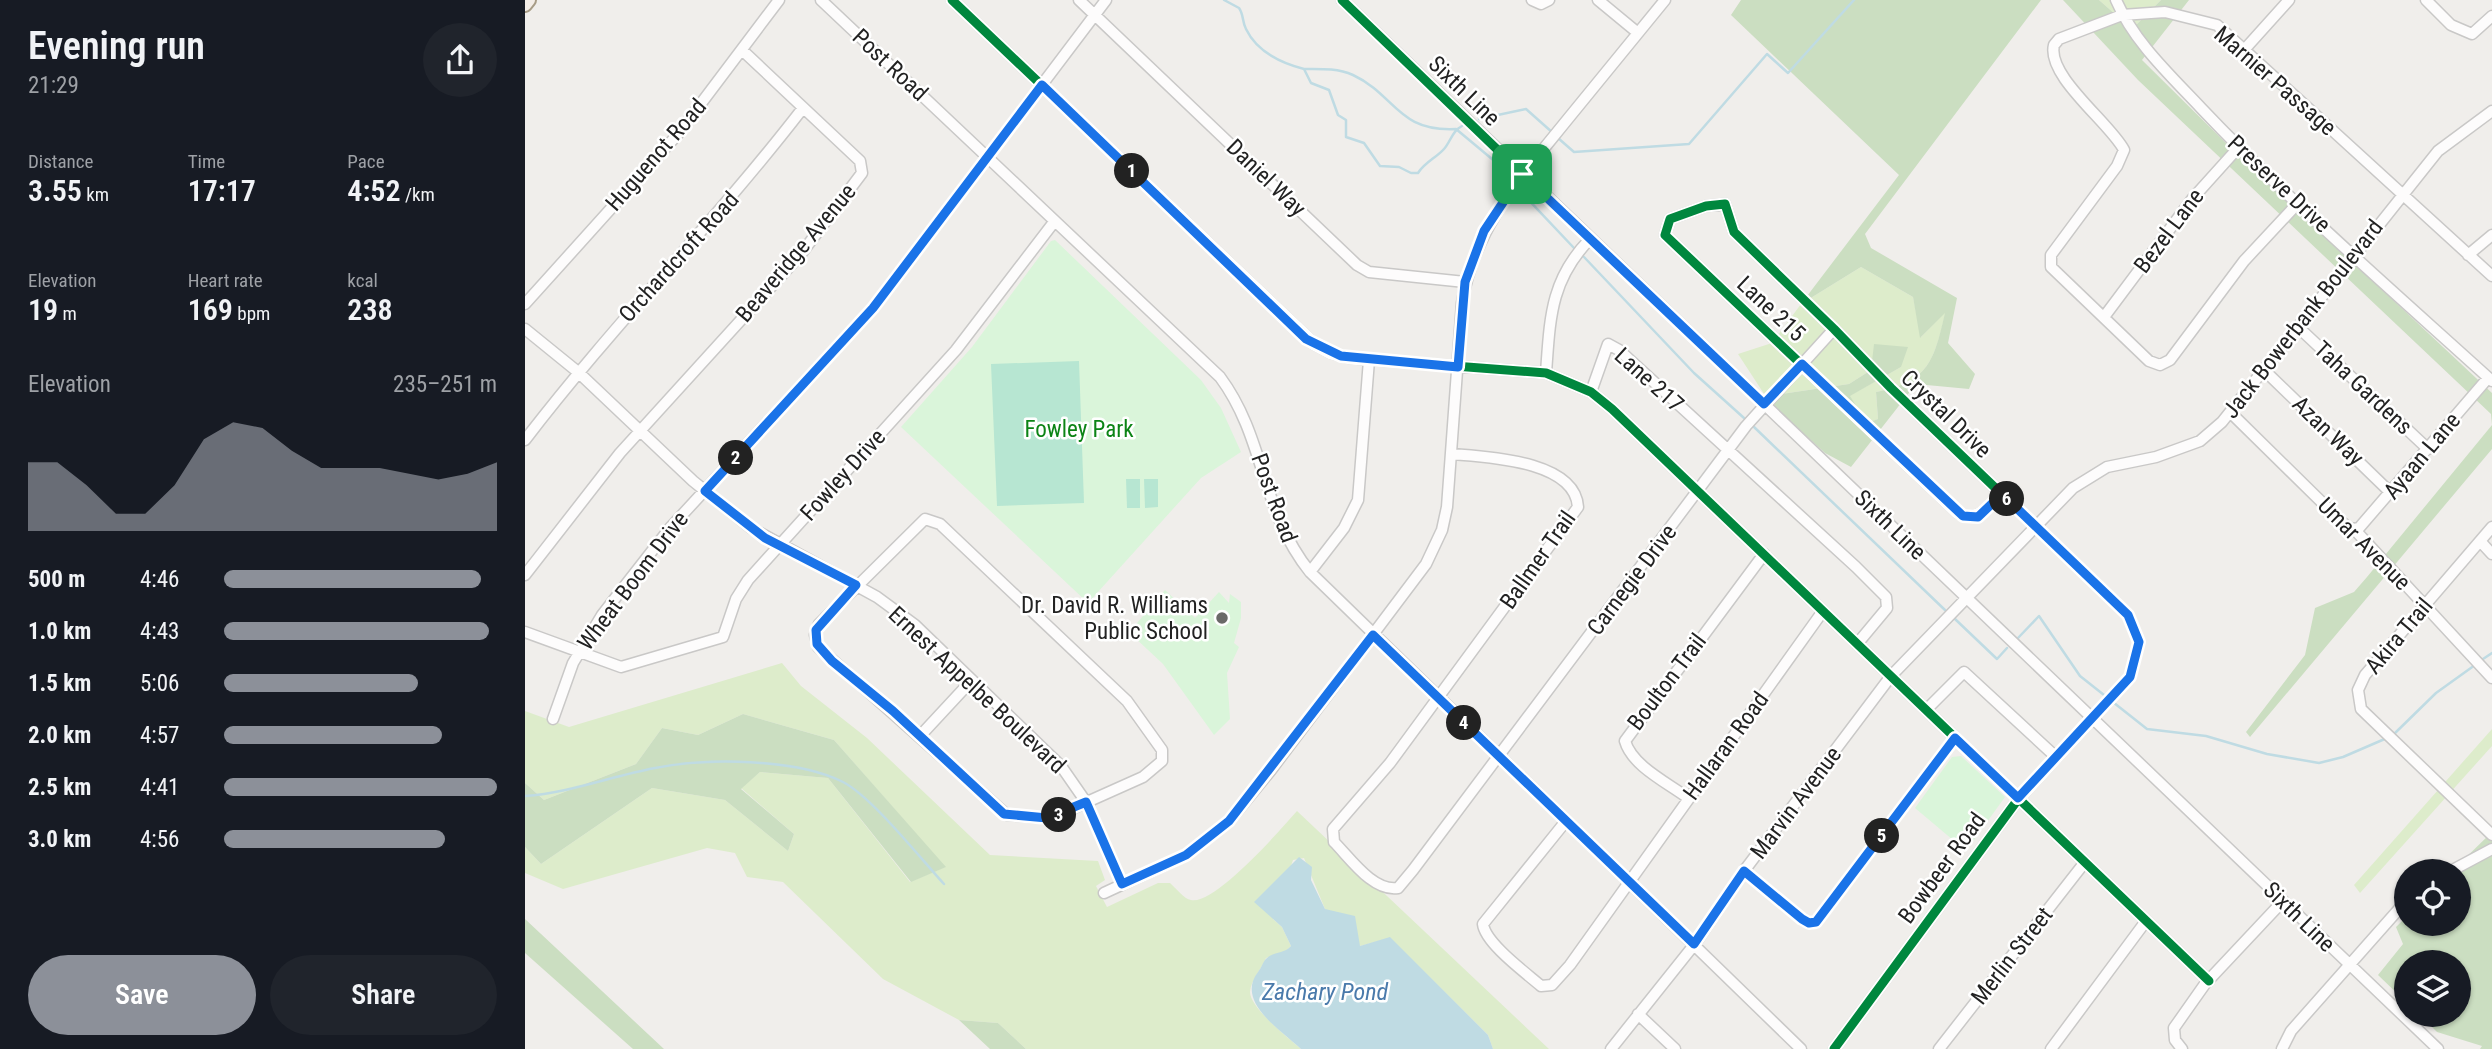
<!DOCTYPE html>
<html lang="en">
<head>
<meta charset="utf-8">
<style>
  :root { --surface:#171b24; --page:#20242c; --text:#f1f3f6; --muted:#9ea1a6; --accent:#8c9099 }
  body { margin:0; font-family:"Roboto Condensed",sans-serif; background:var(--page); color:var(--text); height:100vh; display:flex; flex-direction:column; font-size:26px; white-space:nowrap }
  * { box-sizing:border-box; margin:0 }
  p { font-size:23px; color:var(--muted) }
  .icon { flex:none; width:38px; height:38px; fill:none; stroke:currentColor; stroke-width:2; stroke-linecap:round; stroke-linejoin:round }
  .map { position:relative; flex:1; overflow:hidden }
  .side { display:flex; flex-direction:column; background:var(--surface); width:525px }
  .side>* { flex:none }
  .tools { position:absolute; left:1869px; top:859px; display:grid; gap:14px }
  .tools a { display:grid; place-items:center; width:77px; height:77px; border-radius:50%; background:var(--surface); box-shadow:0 2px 5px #0004; font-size:35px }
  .pin { position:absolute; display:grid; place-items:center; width:60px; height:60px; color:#fff; margin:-30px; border-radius:14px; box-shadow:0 4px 10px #0006 }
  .km { position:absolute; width:35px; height:35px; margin:-18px; border-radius:50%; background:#222; color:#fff; font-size:19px; line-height:35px; text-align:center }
  .round { display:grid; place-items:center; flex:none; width:74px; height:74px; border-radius:37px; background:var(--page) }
  .headline { display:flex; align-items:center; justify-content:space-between; height:119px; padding:0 28px }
  h1 { font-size:38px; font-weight:600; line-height:52px }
  .metrics { display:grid; grid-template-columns:repeat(3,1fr); gap:10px; height:119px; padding:7px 28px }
  .metrics div { display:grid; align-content:center }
  .metrics b { font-size:30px; font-weight:600 }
  .metrics small { font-size:19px; font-weight:400 }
  .metrics p { font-size:19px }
  .chart { height:196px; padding:14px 28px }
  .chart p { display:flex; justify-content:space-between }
  .chart svg { width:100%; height:126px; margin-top:7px; fill:var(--accent); opacity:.7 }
  .action { display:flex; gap:14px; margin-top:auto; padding:14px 28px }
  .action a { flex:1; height:80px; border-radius:42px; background:var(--accent); color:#fff; font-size:28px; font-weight:600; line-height:80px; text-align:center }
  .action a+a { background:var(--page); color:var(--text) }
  ul { padding:0 28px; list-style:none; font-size:23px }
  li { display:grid; grid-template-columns:112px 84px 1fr; align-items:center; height:52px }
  li i { height:18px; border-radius:9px; background:var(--accent) }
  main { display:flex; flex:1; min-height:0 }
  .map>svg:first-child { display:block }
  .grass { fill:#ddeccb }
  .forest { fill:#cbdec1 }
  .park { fill:#daf5da }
  .pitch { fill:#b7e6d2 }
  .water { fill:#bfdbe3 }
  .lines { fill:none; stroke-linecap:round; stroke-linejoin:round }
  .stream { stroke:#bfdbe3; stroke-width:2.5 }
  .minor-casing { stroke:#c9c8c7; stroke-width:13 }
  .major-casing { stroke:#a79c86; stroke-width:16 }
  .minor { stroke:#fdfcfc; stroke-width:10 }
  .major { stroke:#f3ede7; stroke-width:12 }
  .cycleway-casing { stroke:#fff; stroke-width:13 }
  .cycleway { stroke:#00873e; stroke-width:9 }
  .route-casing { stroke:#fff; stroke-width:14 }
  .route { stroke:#1a73e8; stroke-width:9 }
  .poi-dot { fill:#6a6968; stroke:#fff; stroke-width:2.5 }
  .labels { text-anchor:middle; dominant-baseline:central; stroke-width:5; stroke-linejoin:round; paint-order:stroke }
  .street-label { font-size:23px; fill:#222; stroke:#fff }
  .park-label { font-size:23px; fill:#0c8416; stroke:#fff }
  .poi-label { font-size:23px; fill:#222; stroke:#fff; text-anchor:end }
  .water-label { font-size:24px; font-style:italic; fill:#4a7aab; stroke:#fff }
</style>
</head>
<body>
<main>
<section class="side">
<div class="headline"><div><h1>Evening run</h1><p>21:29</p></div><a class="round"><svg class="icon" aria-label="share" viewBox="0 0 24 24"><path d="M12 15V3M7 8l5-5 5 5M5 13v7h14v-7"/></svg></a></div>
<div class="metrics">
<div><p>Distance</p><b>3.55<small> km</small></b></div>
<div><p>Time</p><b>17:17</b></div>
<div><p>Pace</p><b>4:52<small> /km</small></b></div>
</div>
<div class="metrics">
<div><p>Elevation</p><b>19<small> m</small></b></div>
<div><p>Heart rate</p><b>169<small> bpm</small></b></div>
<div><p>kcal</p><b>238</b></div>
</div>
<div class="chart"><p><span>Elevation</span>235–251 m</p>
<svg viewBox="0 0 160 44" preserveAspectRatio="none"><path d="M0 44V20L10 20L20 28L30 38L40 38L50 28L60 12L70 6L80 8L90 16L100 22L110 22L120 22L130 24L140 26L150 24L160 20V44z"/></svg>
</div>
<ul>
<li><b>500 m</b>4:46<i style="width:94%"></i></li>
<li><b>1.0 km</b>4:43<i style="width:97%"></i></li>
<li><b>1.5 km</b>5:06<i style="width:71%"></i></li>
<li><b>2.0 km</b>4:57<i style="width:80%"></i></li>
<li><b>2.5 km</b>4:41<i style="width:100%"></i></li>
<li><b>3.0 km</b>4:56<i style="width:81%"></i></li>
</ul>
<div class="action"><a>Save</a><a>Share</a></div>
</section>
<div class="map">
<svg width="1967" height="1049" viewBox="0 0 1967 1049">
  <rect width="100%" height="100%" fill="#f0eeeb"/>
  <path class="grass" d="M1574 0H1636L1607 29Z
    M1336 267 1388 297 1396 337 1421 311C1409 359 1405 382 1351 392L1353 419 1343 423 1324 396 1376 367 1346 370 1324 384 1250 395 1245 403 1213 354 1247 343 1276 304Z
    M257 663 276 686 342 738 465 855 573 861 580 880 571 886 582 907 633 883H645C651 888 659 899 666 900 689 906 757 828 772 811L1024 1049H968L963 1035 865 938 835 946 800 909 779 858 768 860 748 919 757 927 766 946 760 952 741 958C736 970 726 980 725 992 725 1008 764 1038 776 1049H501L473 1023 434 1020 358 979 258 882 222 877 210 853 182 848 38 889 0 873V847L16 864 127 788 200 800 263 851 269 834 216 788 235 772 303 778 385 882 420 867 309 740 218 714 173 735 137 728 111 764 19 800 0 783V711L44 727Z
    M1967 729V746L1835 893 1829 885Z"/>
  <path class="forest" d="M1216 0H1516L1340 234 1346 248 1432 298 1423 343 1450 374 1444 389 1391 384 1326 467 1300 453 1245 403 1249 395 1324 384 1346 370 1349 344 1383 347 1376 367 1325 396 1342 423 1353 419 1351 392C1404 382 1409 360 1420 313L1395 338 1388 297 1336 267 1276 304 1374 175 1206 15Z
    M1538 0H1574L1607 29 1636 0H1664L1617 60 1705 147 1967 393V449L1725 737 1721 732 1780 655 1790 608 1829 592 1842 577 1967 425 1966 414 1613 80Z
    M218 714 309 740 421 867 386 882 303 778 235 772 216 789 269 834 263 851 200 800 127 788 16 864 0 847V783L19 800 111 764 137 728 173 735Z
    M1967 832V1049H1955L1957 1046 1912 1032 1895 1015H1934V962H1881V1002L1853 975 1878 944 1871 927 1881 917V924H1934V872L1927 871Z
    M0 919 139 1049H108L0 953Z
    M434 1020 473 1023 501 1049H465Z"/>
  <path class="park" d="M530 240 676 380 696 408 716 452 676 478 563 603 376 427 447 347 526 241Z
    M640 590 670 618 694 592 704 603 705 594 716 602V618L709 643 714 647 702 673 705 719 689 735 638 664 607 635V629Z
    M1436 756 1480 797 1441 851 1390 808 1427 757Z"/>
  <path class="pitch" d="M554 361 559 503 472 506 466 364Z
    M601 479H615V508H602Z
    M619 479H633V507L620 508Z"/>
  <path class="water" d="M774 857 787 867 786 880 800 909 830 916 835 946 865 937 963 1035 968 1049H776C756 1030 710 1002 733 972 737 967 738 961 742 958 750 951 759 954 766 946L757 927 729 902Z"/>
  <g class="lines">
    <path class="stream" d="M699 0 714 8C719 15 717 22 721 29 732 52 756 63 779 69L786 83 804 90 813 115 821 120V137L839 143 855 166 874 167 886 173H893C900 162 911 158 919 149 926 141 927 131 937 126
      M779 69C795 69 812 68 828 75 871 95 872 132 931 129L973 164
      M954 119 1001 109 1028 133
      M1033 138 1049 152 1164 144 1242 54 1263 73 1329 0
      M996 192 1049 248
      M1059 257 1169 373 1219 418
      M1229 427 1420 610
      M1430 619 1472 659 1482 648
      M1493 638 1514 616 1555 676 1622 729 1681 736 1742 754 1794 763 1818 757 1862 738
      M1955 661 1967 653
      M1868 735 1911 693 1950 665
      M0 796C44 793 87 776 130 768 182 758 270 758 318 782 347 797 395 858 419 884"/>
    <defs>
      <path id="minor" d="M296 0 695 377C741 439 735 510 785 572L1276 1049
        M427 0 789 344 806 353 825 358 1021 373 1066 392 1087 409 1684 981
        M554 0 832 265 844 272 940 282
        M817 0 1913 1049
        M1007 0 1016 4 1024 0
        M1073 0 1113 33
        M1591 0C1609 42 1645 75 1676 108 1767 204 1869 292 1967 381
        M1901 0 1926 25 1947 34 1967 16
        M1719 50 1764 0
        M1773 203 1719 261 1645 360 1635 365 1624 361 1526 267V255L1592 166 1599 150C1586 124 1521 76 1529 45L1534 39 1597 15 1640 12 1692 25 1967 276
        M1943 255 1967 235
        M0 304 153 134 254 0
        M1579 317 1668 198 1713 148
        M1773 327 1903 449
        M0 329 53 372 168 481 226 528 352 597 390 625 536 766 561 802 597 884
        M1739 370 1866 493
        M1021 373C1025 319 1025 280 1065 239
        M1066 392 1083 344 1094 350 1331 567 1361 597 1362 608 1332 644
        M1706 413 1822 527 1829 529 1967 678
        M0 440C88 325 190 222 278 108
        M927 454C961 457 1050 460 1053 507L865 763 808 829 809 842C825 858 848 892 873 888L888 870 1221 426 1309 329
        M400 519 415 524 602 701 637 750V761L618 777 533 815 522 818 482 815 293 647 290 635 294 624Z
        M1967 527 1840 675 1833 690 1836 709 1967 835
        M1829 529 1834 528 1963 378
        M1955 541 1967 554
        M785 572 819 528 833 500 844 360
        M0 575 95 453 276 254 337 173 335 161 217 50
        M0 632 96 667 198 637 211 599 223 580 431 350 529 222
        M1401 710 1439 672 1531 757
        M28 719 48 663 77 615 145 528 348 308 581 0
        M395 736 447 680
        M1163 798C1143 783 1107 766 1100 741L1239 554
        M1041 821 958 924C960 943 1001 973 1016 986L1027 985 1045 965 1298 611
        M1219 871 1277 919 1284 923 1291 922 1430 738
        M1924 872 1967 849
        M579 893 661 855 704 821 746 770 901 564 917 530 922 507 937 303C949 228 996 177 1042 120 1075 80 1107 40 1140 0
        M1113 1014 1150 1049
        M1086 1049 1169 945 1219 871 1366 676 1548 488 1582 467 1631 457 1675 441 1697 422 1913 151 1967 111
        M1309 1049 1494 798 1605 677 1614 642 1603 615 1366 388 1309 329 1209 232 1200 204 1181 206 1145 219 1140 235 1432 512C1452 525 1463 507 1477 494
        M1414 1049 1560 862
        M1526 1049 1621 921
        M1657 1049 1650 1040 1649 1028 1680 984 1758 901
        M1757 1049 1766 1031 1881 901"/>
      <path id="major" d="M0 5 4 0"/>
    </defs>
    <use href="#minor" class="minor-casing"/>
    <use href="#major" class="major-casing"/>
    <use href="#minor" class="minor"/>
    <use href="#major" class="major"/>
    <defs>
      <path id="cycleway" d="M427 0 789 344 806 353 825 358 1021 373 1066 392 1087 409 1684 981
        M817 0 1065 239
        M1309 1049 1494 798 1605 677 1614 642 1603 615 1366 388 1309 329 1209 232 1200 204 1181 206 1145 219 1140 235 1432 512C1452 525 1463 507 1477 494"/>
    </defs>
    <use href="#cycleway" class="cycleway-casing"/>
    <use href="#cycleway" class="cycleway"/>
  </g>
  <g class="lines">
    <defs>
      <path id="route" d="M517 85 781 339 816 356 933 367 940 282 959 231 997 174 1239 404 1277 364 1438 516 1453 517 1477 494 1603 615 1614 642 1605 677 1493 798 1430 738 1291 922 1284 923 1277 919 1219 871 1169 944 848 635 704 821 661 855 597 884 561 802 522 818 479 814 368 711 307 661 292 644 291 630 331 585 240 538 180 491 348 308Z"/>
    </defs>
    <use href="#route" class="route-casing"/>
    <use href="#route" class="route"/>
  </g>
  <circle class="poi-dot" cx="697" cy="618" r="7"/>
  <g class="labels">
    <g class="street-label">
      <text transform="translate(365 65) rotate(43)">Post Road</text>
      <text transform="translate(1750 81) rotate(41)">Marnier Passage</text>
      <text transform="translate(939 91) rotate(44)">Sixth Line</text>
      <text transform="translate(131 155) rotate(-49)">Huguenot Road</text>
      <text transform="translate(741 178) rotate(44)">Daniel Way</text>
      <text transform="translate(1754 184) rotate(43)">Preserve Drive</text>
      <text transform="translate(1644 231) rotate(-53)">Bezel Lane</text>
      <text transform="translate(271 253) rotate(-50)">Beaveridge Avenue</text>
      <text transform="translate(154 257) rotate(-48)">Orchardcroft Road</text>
      <text transform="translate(1246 309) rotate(43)">Lane 215</text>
      <text transform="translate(1778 319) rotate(-52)">Jack Bowerbank Boulevard</text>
      <text transform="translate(1124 380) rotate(42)">Lane 217</text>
      <text transform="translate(1838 388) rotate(43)">Taha Gardens</text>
      <text transform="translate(1421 414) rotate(44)">Crystal Drive</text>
      <text transform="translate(1803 431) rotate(44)">Azan Way</text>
      <text transform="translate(1897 456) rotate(-50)">Ayaan Lane</text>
      <text transform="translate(318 475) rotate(-48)">Fowley Drive</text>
      <text transform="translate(749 498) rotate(70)">Post Road</text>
      <text transform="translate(1365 525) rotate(44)">Sixth Line</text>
      <text transform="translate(1839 544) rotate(45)">Umar Avenue</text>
      <text transform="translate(1013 560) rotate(-55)">Ballmer Trail</text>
      <text transform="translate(1107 580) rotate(-53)">Carnegie Drive</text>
      <text transform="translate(108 581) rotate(-53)">Wheat Boom Drive</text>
      <text transform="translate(1874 636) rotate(-50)">Akira Trail</text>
      <text transform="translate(1142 682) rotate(-53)">Boulton Trail</text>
      <text transform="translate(452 690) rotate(43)">Ernest Appelbe Boulevard</text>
      <text transform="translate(1201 746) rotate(-54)">Hallaran Road</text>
      <text transform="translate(1271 803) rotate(-53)">Marvin Avenue</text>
      <text transform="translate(1417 868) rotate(-54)">Bowbeer Road</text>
      <text transform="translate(1774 917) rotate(44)">Sixth Line</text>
      <text transform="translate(1487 956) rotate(-52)">Merlin Street</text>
    </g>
    <g class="park-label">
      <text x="554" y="429">Fowley Park</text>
    </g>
    <g class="poi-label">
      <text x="683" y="605">Dr. David R. Williams<tspan x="683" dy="26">Public School</tspan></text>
    </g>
    <g class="water-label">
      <text x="800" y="992">Zachary Pond</text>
    </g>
  </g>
</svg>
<div class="tools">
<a><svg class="icon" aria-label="locate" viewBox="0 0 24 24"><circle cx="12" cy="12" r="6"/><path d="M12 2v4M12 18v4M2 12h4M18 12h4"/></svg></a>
<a><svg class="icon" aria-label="layers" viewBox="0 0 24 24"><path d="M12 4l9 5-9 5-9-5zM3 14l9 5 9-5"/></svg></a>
</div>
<div class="pin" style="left:997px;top:174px;background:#1e9e55"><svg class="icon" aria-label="arrive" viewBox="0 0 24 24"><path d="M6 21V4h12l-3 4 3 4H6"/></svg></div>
<b class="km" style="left:607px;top:171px">1</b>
<b class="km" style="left:211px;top:458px">2</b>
<b class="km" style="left:534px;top:815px">3</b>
<b class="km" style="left:939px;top:723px">4</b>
<b class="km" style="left:1357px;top:836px">5</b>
<b class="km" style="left:1482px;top:499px">6</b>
</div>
</main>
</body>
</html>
